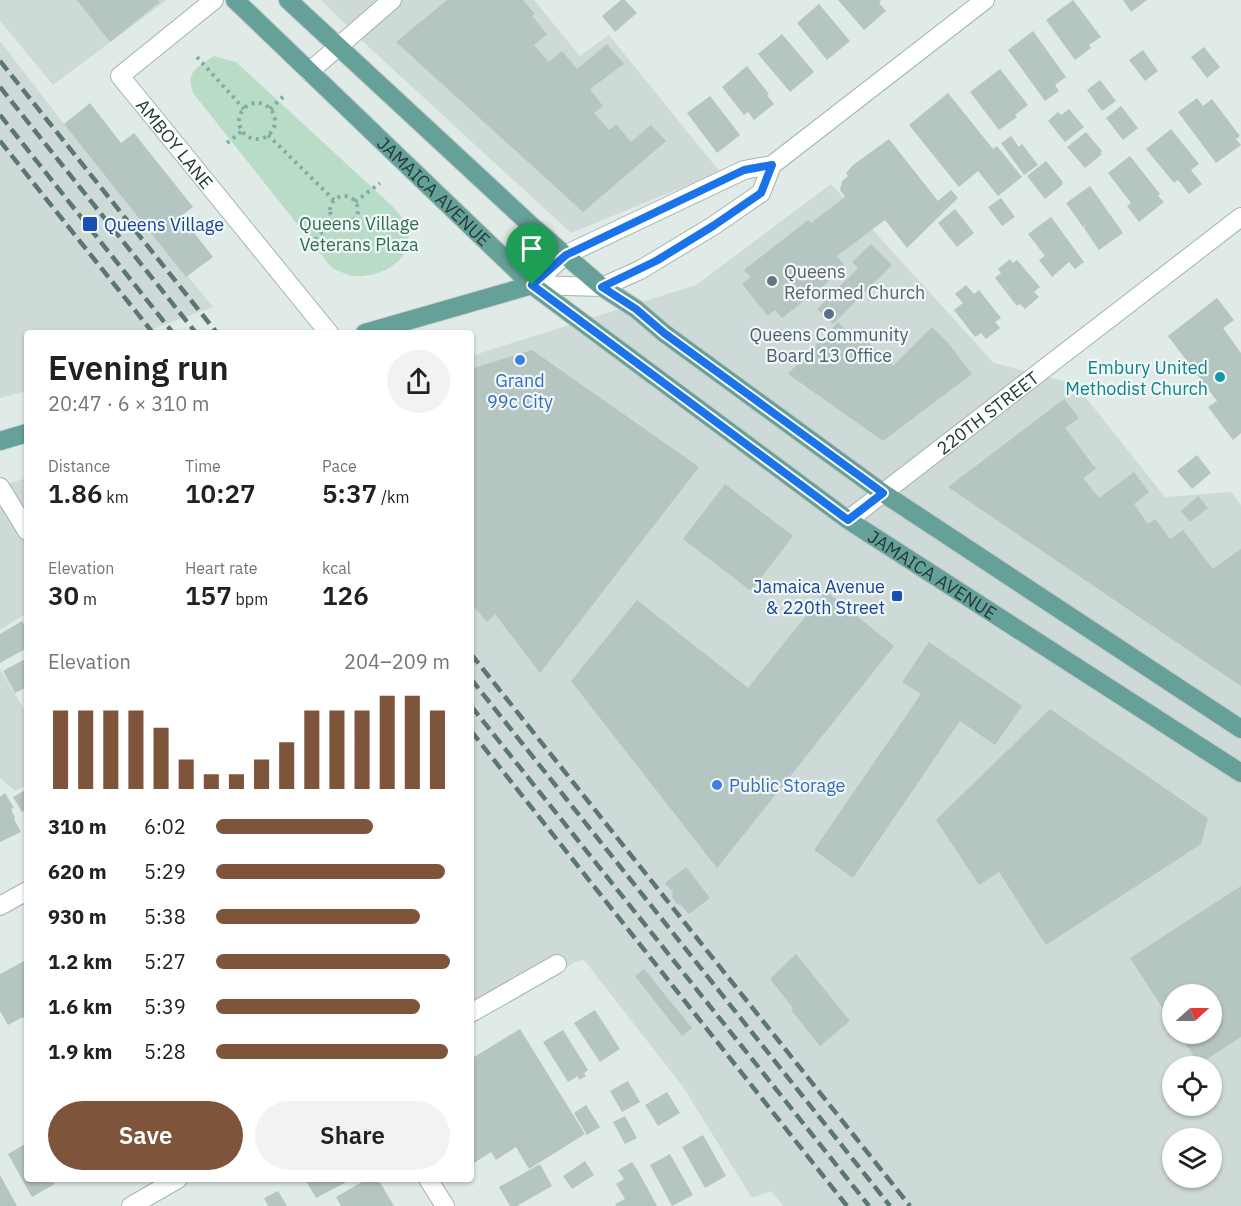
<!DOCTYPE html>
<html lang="en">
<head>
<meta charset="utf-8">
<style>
  :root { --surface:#fff; --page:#f2f2f2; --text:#202124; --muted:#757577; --accent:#7e553b }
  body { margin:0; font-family:"IBM Plex Sans",sans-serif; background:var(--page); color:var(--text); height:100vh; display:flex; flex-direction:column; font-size:22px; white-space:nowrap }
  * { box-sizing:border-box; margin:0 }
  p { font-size:20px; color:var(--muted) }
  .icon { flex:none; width:33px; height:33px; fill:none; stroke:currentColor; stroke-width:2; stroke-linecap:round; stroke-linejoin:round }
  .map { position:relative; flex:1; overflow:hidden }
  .side { position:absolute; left:24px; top:330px; width:450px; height:852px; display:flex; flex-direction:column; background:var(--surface); border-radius:6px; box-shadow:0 2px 4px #0004 }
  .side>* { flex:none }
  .needle { width:39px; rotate:69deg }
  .controls { position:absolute; left:1162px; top:984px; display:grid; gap:12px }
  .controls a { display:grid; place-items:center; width:60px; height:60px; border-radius:50%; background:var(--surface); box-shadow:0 2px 4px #0004; font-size:30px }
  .pin { position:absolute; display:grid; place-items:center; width:51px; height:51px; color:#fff; margin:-62px -26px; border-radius:50% 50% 50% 0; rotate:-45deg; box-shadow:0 0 6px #0007 }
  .pin .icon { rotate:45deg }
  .round { display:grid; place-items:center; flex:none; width:63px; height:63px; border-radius:32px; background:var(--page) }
  .head { display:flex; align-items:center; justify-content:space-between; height:102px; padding:0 24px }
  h1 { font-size:33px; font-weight:600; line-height:45px }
  .stats { display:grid; grid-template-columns:repeat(3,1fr); gap:9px; height:102px; padding:6px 24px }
  .stats div { display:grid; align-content:center }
  .stats b { font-size:26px; font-weight:600 }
  .stats small { font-size:16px; font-weight:400 }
  .stats p { font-size:16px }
  .chart { height:168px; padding:12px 24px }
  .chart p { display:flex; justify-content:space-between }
  .chart svg { width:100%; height:108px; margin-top:6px; stroke:var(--accent); stroke-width:6 }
  .button { display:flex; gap:12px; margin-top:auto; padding:12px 24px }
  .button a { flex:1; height:69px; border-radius:36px; background:var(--accent); color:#fff; font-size:24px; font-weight:600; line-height:69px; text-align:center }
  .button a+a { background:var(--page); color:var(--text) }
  ul { padding:0 24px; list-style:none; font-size:20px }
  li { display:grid; grid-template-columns:96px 72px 1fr; align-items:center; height:45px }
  li i { height:15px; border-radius:8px; background:var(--accent) }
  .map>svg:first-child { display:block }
  .built { fill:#cedad7; fill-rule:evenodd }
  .green { fill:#b9dcc7 }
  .building { fill:#b5c5c1 }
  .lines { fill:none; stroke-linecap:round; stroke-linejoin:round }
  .minor-casing { stroke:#a3b3af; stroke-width:20 }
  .secondary-casing { stroke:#9fb6b1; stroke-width:20 }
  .primary-casing { stroke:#c1c8c7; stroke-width:20 }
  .path { stroke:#80aea6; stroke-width:4; stroke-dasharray:3 4.5; stroke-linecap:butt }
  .minor { stroke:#fff; stroke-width:18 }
  .secondary { stroke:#fff; stroke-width:18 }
  .primary { stroke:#65a099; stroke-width:18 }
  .rail { stroke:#5b7673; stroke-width:4.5; stroke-dasharray:12 6; stroke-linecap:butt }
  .route-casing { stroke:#fff; stroke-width:12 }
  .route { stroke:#1a73e8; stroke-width:8 }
  .transit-dot { fill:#1a4fb4; stroke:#f0f7f5; stroke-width:2 }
  .worship-dot { fill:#6b7280; stroke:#f0f7f5; stroke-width:2 }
  .service-dot { fill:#5c6f8a; stroke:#f0f7f5; stroke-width:2 }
  .shop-dot { fill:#3f7fe0; stroke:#f0f7f5; stroke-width:2 }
  .culture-dot { fill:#0f9aa8; stroke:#f0f7f5; stroke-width:2 }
  .labels { text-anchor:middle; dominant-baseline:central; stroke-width:4.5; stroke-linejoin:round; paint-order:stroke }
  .street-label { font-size:18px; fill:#213b37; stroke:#f0f7f5 }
  .park-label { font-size:18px; fill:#2c7151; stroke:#f0f7f5 }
  .transit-label { font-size:18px; fill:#164399; stroke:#f0f7f5; text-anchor:start }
  .worship-label { font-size:18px; fill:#5b616d; stroke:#f0f7f5; text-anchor:start }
  .service-label { font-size:18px; fill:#4e5e75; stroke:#f0f7f5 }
  .culture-label { font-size:18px; fill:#0d838f; stroke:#f0f7f5; text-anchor:end }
  .shop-label { font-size:18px; fill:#366cbe; stroke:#f0f7f5 }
</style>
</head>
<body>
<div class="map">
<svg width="1241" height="1206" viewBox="0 0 1241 1206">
  <rect width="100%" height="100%" fill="#e0ebe7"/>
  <path class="built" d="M0 0H167L53 85 0 21Z
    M321 0H534L580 56 609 35 720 172 571 233 360 39Z
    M0 41 64 124 213 307 142 333H27V391L0 398Z
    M831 184 994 363 1075 384 1165 497 1231 492 1241 505V1206H783L771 1191 752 1198 683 1087 584 960 575 962 471 1024V356L696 285ZM1173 994H1212V1034H1173ZM1173 1066H1212V1106H1173ZM1173 1138H1212V1178H1173Z
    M27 478V613L0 630V486Z
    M0 669 27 714V784L15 791 0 778Z"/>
  <path class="green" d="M214 56 236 62 391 205C399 214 406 221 408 232 413 262 379 278 354 276 347 275 339 271 332 268L193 93C185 71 198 67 214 56Z"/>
  <path class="building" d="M77 0H158L160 2 110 42Z
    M447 0H523L535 14 532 16 547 34 534 45 549 62 562 51 577 69 607 44 624 64 590 89 603 106 594 113 609 130 616 124 631 142 651 125 666 141 583 212 396 42Z
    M621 0H625L637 13 615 32 602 16Z
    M838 0H880L881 1 879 3 886 11 864 30Z
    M1073 0 1101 37 1089 45 1091 48 1075 60 1046 20Z
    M1123 0H1147L1131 12Z
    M819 4 850 41 827 60 797 23Z
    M1033 31 1066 77 1055 85 1059 91 1045 101 1008 50Z
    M782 34 814 72 790 92 758 54Z
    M1204 47 1220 67 1207 78 1191 57Z
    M1143 50 1158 71 1145 81 1129 60Z
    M747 66 769 94 767 95 774 104 754 120 748 112 744 115 722 87Z
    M1000 69 1028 105 1015 115 1017 117 999 130 970 92Z
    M1100 80 1116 101 1102 111 1087 90Z
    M948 93 993 149 997 146 1022 177 998 196 978 171 959 187 909 125Z
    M710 96 740 135 717 153 687 113Z
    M1197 98 1203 106 1212 99 1240 136 1236 139 1241 145 1216 163 1178 112Z
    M90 103 121 143 134 133 193 207 181 216 213 257 186 277 64 124Z
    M1121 106 1138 128 1123 140 1106 118Z
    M1069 109 1084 127 1065 142 1048 121 1058 112 1061 115Z
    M1171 129 1199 164 1191 170 1202 184 1189 194 1178 180 1174 183 1146 149Z
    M1086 132 1102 151 1100 153 1102 154 1085 168 1067 147Z
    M1011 136 1019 147 1022 144 1038 165 1024 175 1001 143Z
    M889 139 938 201 951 190 958 198 907 248 885 220 837 256 846 268 782 318 775 310 768 316 742 284 751 277 744 270 808 220 811 223 845 197 840 190 842 181 848 176 846 173 853 165Z
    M1130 156 1160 194 1158 196 1164 202 1139 222 1127 206 1131 203 1108 173Z
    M1046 161 1063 182 1062 185 1045 199 1027 176Z
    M1090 186 1123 233 1099 250 1084 228 1086 224 1083 227 1066 203Z
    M1001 198 1015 217 1002 226 988 207Z
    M955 209 974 233 957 247 938 223Z
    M1051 217 1084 262 1075 269 1069 262 1052 277 1039 260 1045 256 1028 234Z
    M871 244 892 265 833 324 817 309 858 268 852 262Z
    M1010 259 1013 263 1017 260 1040 287 1034 292 1039 297 1025 309 1020 304 1017 306 995 278 1001 273 998 269Z
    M966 285 974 294 979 290 1001 318 995 322 1000 328 986 339 981 333 975 337 954 310 963 303 955 294Z
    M1217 298 1234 320 1223 328 1241 353V433L1233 440 1208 407 1217 401 1168 336Z
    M838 322 854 337 858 333 893 366 932 327 948 343 972 374 883 441 788 374Z
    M532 350 699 467 540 673 495 614 487 622 471 603V369Z
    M1064 399 1079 418 1065 428 1096 469 1083 478 1099 498 1134 472 1149 492 1134 504 1148 524 1155 519 1170 539 1183 530 1213 569 1241 549V686L948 487Z
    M1197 455 1211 473 1192 489 1177 471Z
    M725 484 793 536 751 591 683 539Z
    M1198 496 1208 508 1190 522 1181 511Z
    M826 591 894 646 717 868 571 681 637 600 748 688Z
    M22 621 27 630V648L0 663V634Z
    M929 642 1022 706 995 745 960 721 853 878 814 850 921 694 902 682Z
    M27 658V687L15 693 3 671Z
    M1050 709 1208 818 1201 844 1046 945 999 872 979 885 936 820Z
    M27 789V809L22 812 13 797Z
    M5 793 14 808 11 809 15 818 14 819 21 832 0 842V797Z
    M686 867 710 898 689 914 681 905 677 904 672 897 673 892 665 883Z
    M1241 886V1037L1199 1064 1179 1034H1212V994H1173V1024L1130 958Z
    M796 954 850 1021 820 1046 791 1010 793 1008 770 979Z
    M24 961 27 966V1024L23 1017 8 1025 0 1011V974Z
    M644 969 692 1028 682 1036 635 976Z
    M595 1010 620 1049 600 1062 574 1023Z
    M520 1029 585 1134 529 1169 516 1147 496 1160 491 1152 474 1163 471 1157V1059Z
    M563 1030 588 1070 584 1073 586 1076 579 1080 578 1076 568 1082 543 1042Z
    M628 1081 640 1102 622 1112 610 1091Z
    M667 1092 680 1113 658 1126 645 1105Z
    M586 1105 600 1127 587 1135 574 1113Z
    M625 1116 637 1138 625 1144 613 1122Z
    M703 1135 726 1176 705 1188 682 1147Z
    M27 1143V1179H52L55 1184 32 1197 8 1154Z
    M670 1154 693 1195 672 1206 650 1165Z
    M585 1161 594 1175 572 1189 563 1176Z
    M632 1162 638 1171 657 1206H616L615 1204 625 1199 616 1184 624 1179 618 1170Z
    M540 1164 552 1186 517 1206H510L499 1187Z
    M0 1175 17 1206H0Z
    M305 1179H352L316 1198Z
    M367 1179H378L394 1206H341L336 1197Z
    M278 1191 287 1206H268L264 1198Z"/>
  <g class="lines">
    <defs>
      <g id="minor">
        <path id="s1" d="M214 0 120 76 329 333"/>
        <path d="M309 72 392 0"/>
        <path d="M0 487 27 531"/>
        <path id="s2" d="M848 520 1241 217"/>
        <path d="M0 906 27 891"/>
        <path d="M471 1013 557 964"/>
        <path d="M428 1179 445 1206"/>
        <path d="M131 1206 178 1179"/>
      </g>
      <path id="secondary" d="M532 285 565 255 744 170 772 165 985 0
        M532 285 602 287 640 270 713 226 761 193 772 165"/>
      <g id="primary">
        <path id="s3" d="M235 0 532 285 848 520 1241 773"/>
        <path d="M288 0 534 228 602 287 636 309 664 333 883 493 1241 729"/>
        <path d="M365 333 532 285"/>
        <path d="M0 441 27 433"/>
      </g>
    </defs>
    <use href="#minor" class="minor-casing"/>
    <use href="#secondary" class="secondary-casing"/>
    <use href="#primary" class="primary-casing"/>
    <path class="path" d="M197 57 244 109
      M239 121a18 18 0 1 1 36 0a18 18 0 1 1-36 0Z
      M270 109 286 94
      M268 135 334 200
      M227 143 242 131
      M330 210a14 14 0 1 1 28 0a14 14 0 1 1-28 0Z
      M355 202 380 183
      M310 245 333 220"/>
    <use href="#minor" class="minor"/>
    <use href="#secondary" class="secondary"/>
    <use href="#primary" class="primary"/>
    <path class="rail" d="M0 61 217 333
      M0 87 196 333
      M0 115 173 333
      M0 141 153 333
      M471 654 910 1206
      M471 679 890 1206
      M471 706 869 1206
      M471 731 847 1206"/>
  </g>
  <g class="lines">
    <defs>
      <path id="route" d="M772 165 761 193 713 226 656 261 602 287 636 309 664 333 883 493 848 520 532 285 566 255 744 170Z"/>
    </defs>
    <use href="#route" class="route-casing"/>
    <use href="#route" class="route"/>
  </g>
  <g class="transit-dot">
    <rect x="82" y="216" width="16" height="16" rx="3"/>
    <rect x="891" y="590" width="12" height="12" rx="3"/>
  </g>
  <circle class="worship-dot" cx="772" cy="281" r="6"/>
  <circle class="service-dot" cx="829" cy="314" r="6"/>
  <g class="shop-dot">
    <circle cx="520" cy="360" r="6"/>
    <circle cx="717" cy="785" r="6"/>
  </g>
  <circle class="culture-dot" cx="1220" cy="377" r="6"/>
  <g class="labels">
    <g class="street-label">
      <text stroke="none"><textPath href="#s1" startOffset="208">AMBOY LANE</textPath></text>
      <text stroke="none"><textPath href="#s3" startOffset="276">JAMAICA AVENUE</textPath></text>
      <text stroke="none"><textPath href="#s2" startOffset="176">220TH STREET</textPath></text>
      <text stroke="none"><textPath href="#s3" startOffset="906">JAMAICA AVENUE</textPath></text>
    </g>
    <g class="park-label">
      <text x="359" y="223">Queens Village<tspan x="359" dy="21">Veterans Plaza</tspan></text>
    </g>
    <g class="transit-label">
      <text x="104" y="224">Queens Village</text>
      <text x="885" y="586" text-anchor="end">Jamaica Avenue<tspan x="885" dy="21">&amp; 220th Street</tspan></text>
    </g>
    <g class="worship-label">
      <text x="784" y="271">Queens<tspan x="784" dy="21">Reformed Church</tspan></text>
    </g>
    <g class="service-label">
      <text x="829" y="334">Queens Community<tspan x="829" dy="21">Board 13 Office</tspan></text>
    </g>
    <g class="culture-label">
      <text x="1208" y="367">Embury United<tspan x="1208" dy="21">Methodist Church</tspan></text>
    </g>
    <g class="shop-label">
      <text x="520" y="380">Grand<tspan x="520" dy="21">99c City</tspan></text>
      <text x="729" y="785" text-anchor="start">Public Storage</text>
    </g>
  </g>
</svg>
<div class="controls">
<a><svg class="needle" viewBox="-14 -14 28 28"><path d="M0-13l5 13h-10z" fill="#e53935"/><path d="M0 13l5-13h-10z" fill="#757577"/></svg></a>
<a><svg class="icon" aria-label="locate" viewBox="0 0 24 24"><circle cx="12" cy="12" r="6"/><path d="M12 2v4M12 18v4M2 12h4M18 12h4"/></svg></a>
<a><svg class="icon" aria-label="layers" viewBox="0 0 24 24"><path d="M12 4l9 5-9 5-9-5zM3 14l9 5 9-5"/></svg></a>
</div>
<div class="pin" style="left:532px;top:285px;background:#1e9e55"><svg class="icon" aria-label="arrive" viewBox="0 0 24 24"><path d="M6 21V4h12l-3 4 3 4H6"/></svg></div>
<section class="side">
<div class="head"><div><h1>Evening run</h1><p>20:47 · 6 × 310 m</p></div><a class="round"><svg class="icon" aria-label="share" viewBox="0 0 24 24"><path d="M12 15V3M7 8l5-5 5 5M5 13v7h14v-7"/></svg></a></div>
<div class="stats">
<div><p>Distance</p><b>1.86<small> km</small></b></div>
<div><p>Time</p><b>10:27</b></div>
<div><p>Pace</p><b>5:37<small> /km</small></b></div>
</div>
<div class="stats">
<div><p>Elevation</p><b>30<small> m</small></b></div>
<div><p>Heart rate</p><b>157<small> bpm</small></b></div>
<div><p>kcal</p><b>126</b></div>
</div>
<div class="chart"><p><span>Elevation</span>204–209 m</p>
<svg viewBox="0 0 160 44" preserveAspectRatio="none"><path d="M5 44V12M15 44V12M25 44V12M35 44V12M45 44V19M55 44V32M65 44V38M75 44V38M85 44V32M95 44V25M105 44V12M115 44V12M125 44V12M135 44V6M145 44V6M155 44V12"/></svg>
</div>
<ul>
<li><b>310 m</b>6:02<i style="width:67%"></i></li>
<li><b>620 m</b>5:29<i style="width:98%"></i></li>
<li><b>930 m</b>5:38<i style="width:87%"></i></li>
<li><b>1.2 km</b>5:27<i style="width:100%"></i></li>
<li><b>1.6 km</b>5:39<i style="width:87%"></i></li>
<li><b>1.9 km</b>5:28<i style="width:99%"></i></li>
</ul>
<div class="button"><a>Save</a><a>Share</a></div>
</section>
</div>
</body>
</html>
